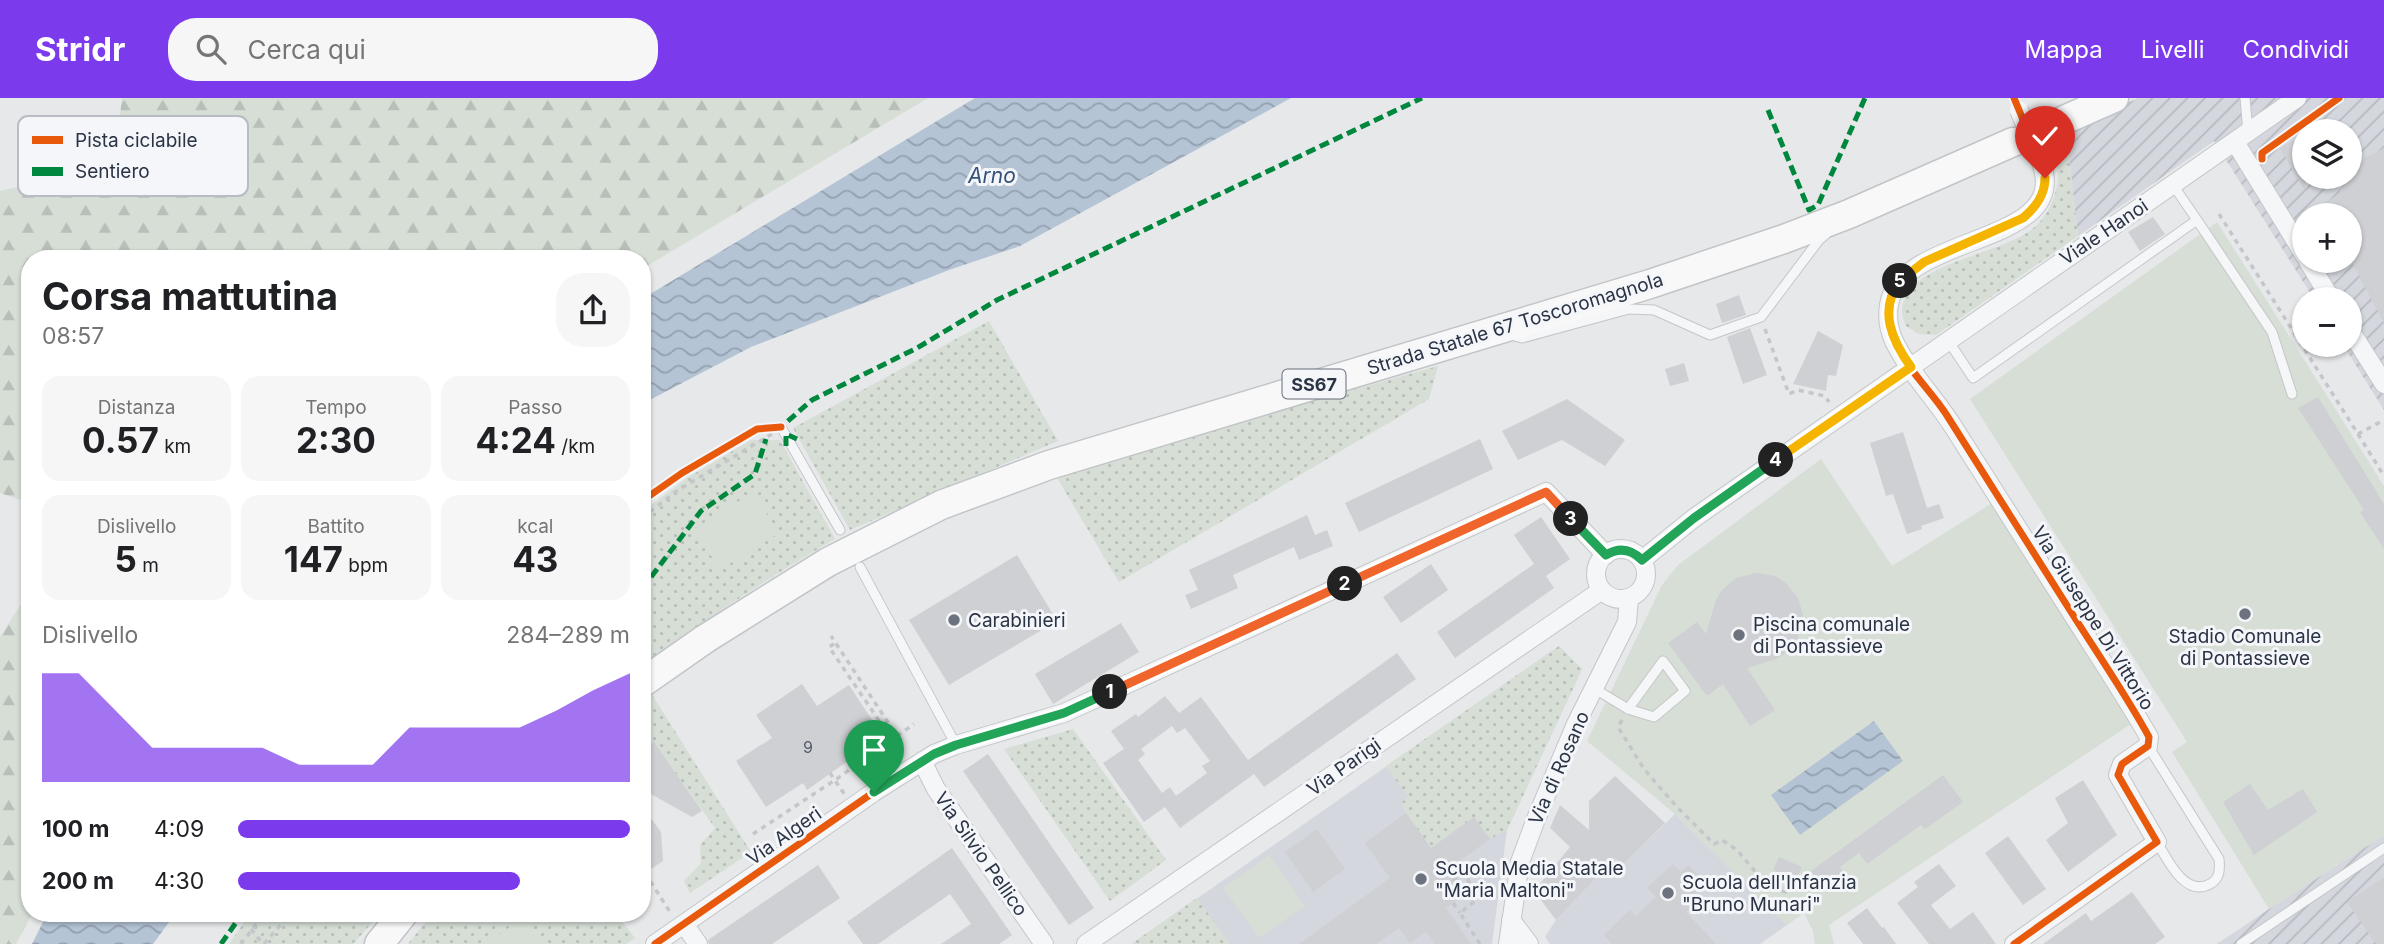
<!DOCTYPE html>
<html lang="it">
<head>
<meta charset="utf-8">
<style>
  :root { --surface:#fff; --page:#f6f6f6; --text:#202124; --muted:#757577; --accent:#7c3aed }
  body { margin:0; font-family:Inter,sans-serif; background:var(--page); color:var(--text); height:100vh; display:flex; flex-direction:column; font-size:26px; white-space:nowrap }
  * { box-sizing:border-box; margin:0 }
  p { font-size:23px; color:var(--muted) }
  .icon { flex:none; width:38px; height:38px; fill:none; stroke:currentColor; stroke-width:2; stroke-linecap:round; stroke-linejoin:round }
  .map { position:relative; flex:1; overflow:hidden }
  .sheet { position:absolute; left:21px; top:152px; width:630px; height:672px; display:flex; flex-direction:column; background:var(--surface); border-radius:28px; box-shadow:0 2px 5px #0004 }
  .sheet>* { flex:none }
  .controls { position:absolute; left:2292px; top:21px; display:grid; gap:14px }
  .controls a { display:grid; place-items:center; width:70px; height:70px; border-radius:50%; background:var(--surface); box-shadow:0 2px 5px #0004; font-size:35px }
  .pin { position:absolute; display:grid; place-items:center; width:60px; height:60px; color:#fff; margin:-72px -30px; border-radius:50% 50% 50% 0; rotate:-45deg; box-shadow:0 0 7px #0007 }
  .pin .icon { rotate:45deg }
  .km { position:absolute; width:35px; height:35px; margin:-18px; border-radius:50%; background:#222; color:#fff; font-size:19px; line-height:35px; text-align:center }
  .round { display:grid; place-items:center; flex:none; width:74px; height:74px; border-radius:28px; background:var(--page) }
  .head { display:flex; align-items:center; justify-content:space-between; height:119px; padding:0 21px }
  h1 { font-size:38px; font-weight:700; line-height:52px }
  .figures { display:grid; grid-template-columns:repeat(3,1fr); gap:10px; height:119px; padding:7px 21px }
  .figures div { display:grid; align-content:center; border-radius:18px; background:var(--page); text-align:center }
  .figures b { font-size:35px; font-weight:700 }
  .figures small { font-size:19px; font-weight:400 }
  .figures p { font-size:19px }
  .chart { height:196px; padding:14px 21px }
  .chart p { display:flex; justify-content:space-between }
  .chart svg { width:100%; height:126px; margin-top:7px; fill:var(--accent); opacity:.7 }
  ul { padding:0 21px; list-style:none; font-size:23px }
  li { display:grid; grid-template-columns:112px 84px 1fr; align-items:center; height:52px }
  li i { height:18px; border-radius:9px; background:var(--accent) }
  header { display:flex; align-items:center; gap:42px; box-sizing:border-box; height:98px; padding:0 35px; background:var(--accent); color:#fff }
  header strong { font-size:33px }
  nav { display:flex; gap:38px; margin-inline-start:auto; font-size:24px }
  .search { width:490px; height:63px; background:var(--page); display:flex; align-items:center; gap:18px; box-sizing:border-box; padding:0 24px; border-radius:28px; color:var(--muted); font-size:26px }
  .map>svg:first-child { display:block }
  .built { fill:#d4d7dd }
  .industrial { fill:url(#industrial-furrows); fill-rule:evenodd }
  .grass { fill:url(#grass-dots) }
  .forest { fill:url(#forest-firs) }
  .garden { fill:#d6ded6 }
  .water { fill:url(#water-waves) }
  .building { fill:#ced0d3; fill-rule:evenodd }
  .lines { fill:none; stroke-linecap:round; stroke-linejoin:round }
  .lane-casing { stroke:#c4c6c8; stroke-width:11 }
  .street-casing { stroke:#c4c6c8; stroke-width:20 }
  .primary-casing { stroke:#c2c5c8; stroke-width:31 }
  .path { stroke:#c5c6ca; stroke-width:3.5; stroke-dasharray:5 5; stroke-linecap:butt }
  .lane { stroke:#f5f6f7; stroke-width:9 }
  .street { stroke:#f5f6f7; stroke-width:18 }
  .primary { stroke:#f8f8f8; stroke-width:28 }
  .street-bridge-casing { stroke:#c4c6c8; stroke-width:20; stroke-linecap:butt }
  .street-bridge { stroke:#f5f6f7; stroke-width:18 }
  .quiet { stroke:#00873e; stroke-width:5; stroke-dasharray:10 5; stroke-linecap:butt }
  .cycleway-casing { stroke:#f4f6f9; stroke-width:11 }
  .cycleway { stroke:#e8590c; stroke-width:7 }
  .split-1-casing { stroke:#fff; stroke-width:14 }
  .split-2-casing { stroke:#fff; stroke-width:14 }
  .split-3-casing { stroke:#fff; stroke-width:14 }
  .split-4-casing { stroke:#fff; stroke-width:14 }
  .split-5-casing { stroke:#fff; stroke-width:14 }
  .split-6-casing { stroke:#fff; stroke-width:14 }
  .split-1 { stroke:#22a559; stroke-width:9 }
  .split-2 { stroke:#f0652b; stroke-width:9 }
  .split-3 { stroke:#f0652b; stroke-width:9 }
  .split-4 { stroke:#22a559; stroke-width:9 }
  .split-5 { stroke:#f5b400; stroke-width:9 }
  .split-6 { stroke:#f5b400; stroke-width:9 }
  .poi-dot { fill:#6c737f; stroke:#f4f6f9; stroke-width:2.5 }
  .labels { text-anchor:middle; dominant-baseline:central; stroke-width:6; stroke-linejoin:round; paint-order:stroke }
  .number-label { font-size:16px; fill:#545c69 }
  .shield { fill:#f4f6f9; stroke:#676e7b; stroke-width:2 }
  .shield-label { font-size:18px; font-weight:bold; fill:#2b3445 }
  .street-label { font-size:19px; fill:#2b3445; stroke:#f4f6f9 }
  .poi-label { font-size:19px; fill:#2b3445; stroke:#f4f6f9; text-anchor:start }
  .water-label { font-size:21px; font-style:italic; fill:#34527a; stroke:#f4f6f9 }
  .key { fill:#f4f6f9; stroke:#b8bcc3; stroke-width:2 }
  .key-label { font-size:19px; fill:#2b3445 }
</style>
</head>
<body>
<header>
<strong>Stridr</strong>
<div class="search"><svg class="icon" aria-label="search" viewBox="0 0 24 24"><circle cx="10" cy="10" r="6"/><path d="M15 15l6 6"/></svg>Cerca qui</div>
<nav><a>Mappa</a><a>Livelli</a><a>Condividi</a></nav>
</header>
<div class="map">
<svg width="2384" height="846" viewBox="0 0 2384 846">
  <defs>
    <pattern id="industrial-furrows" width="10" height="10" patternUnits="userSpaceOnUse" patternTransform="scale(1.75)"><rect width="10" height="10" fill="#d4d7dd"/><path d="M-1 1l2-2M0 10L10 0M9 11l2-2" fill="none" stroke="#b6b9bf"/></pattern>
    <pattern id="grass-dots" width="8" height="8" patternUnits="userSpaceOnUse" patternTransform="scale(1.75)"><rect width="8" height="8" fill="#d6ded6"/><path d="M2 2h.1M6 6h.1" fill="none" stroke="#b8bfb9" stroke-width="1.8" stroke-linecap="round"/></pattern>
    <pattern id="forest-firs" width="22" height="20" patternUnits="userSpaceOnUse" patternTransform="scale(1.75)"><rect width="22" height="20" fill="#d6ded6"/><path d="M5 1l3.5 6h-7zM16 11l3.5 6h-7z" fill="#b8bfb9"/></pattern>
    <pattern id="water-waves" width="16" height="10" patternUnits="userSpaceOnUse" patternTransform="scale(1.75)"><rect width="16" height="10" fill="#b4c4d5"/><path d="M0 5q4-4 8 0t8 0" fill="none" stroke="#93a0af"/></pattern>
  </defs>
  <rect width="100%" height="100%" fill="#e6e8ea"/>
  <path class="built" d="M1559 548 1582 571 1507 732 1492 846H1132Z
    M1675 716 1787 827 1760 846H1550L1545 839 1556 822 1615 760 1623 767Z"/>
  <path class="industrial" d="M2138 0H2384V312L2343 247H2350V201H2314L2214 43 2078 138 2066 33ZM2305 33H2350V79H2305ZM2305 117H2350V163H2305Z
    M2384 737V846H2217L2269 811Z"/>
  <path class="grass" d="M2067 43 2078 138 1936 237 1919 236 1906 228C1904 224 1902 217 1902 213 1904 162 2008 158 2038 126 2048 116 2054 102 2057 88 2060 77 2056 62 2054 51Z
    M989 223 1058 343 850 432 793 330Z
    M1438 268 1429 301 1119 484 1056 378 1180 340Z
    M751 342H780L835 441C768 480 704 522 642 568V414L687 380Z
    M1559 548 1582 571 1507 732 1490 741 1474 719 1431 750 1400 706 1408 699 1386 668Z
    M651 595 751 754 690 795 684 783 701 765 700 747 715 730 654 645 642 653V602Z
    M1073 631 1166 762 1110 803 1004 651Z
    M1197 800 1230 846H1131Z
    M250 816H380L353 846H229Z
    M432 816H616L635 840 626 846H408Z"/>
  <path class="forest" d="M122 0H928L642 171V161H30V405L0 395V93L114 67Z
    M30 492V816H32L16 846H0V539Z"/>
  <path class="garden" d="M2217 124 2384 388V737L2269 811 2172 654 2187 644 1970 301Z
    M1821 361 1892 468 1994 404 2131 626 1829 827 1834 846H1815L1813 833 1804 815 1787 827 1675 716 1587 643 1662 487 1678 467Z
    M753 394 779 435 720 472 694 431Z
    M1269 757 1305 808 1259 840 1223 790Z
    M525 818 545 846H486Z"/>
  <path class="water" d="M975 0H1291L1020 148 949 172 751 249 642 306V201Z
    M1874 623 1903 663 1800 737 1771 697Z
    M47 816H175L153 846H32Z"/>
  <path class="building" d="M2305 36V93L2280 50Z
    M2384 50V225L2350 161V117H2327L2321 107 2339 96 2344 79H2350V68Z
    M2153 119 2165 136 2140 153 2128 134Z
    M1739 197 1746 217 1722 225 1716 206Z
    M1750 230 1767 277 1743 286 1727 239Z
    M1818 233 1843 247 1836 278 1828 277 1826 293 1793 286Z
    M1684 265 1689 283 1670 288 1665 271Z
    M2318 299 2384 406V451L2360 414 2364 412 2298 310Z
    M1567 301 1625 342 1605 368 1562 342 1518 362 1502 333Z
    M1903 334 1927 410 1939 406 1944 420 1921 428 1922 431 1907 436 1893 396 1886 398 1870 345Z
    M1480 341 1493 371 1359 434 1345 405Z
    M1307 417 1315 437 1327 432 1333 448 1299 462 1294 449 1233 477 1238 490 1191 511 1185 497 1198 492 1189 472Z
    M1541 419 1570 461 1546 478 1554 490 1455 560 1437 534 1534 466 1514 437Z
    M1017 457 1057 523 949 587 909 522Z
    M1431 466 1448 492 1401 525 1383 499Z
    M1757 475 1775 478 1786 485 1798 500 1803 517 1798 540 1789 553 1776 561 1747 570 1775 612 1750 628 1723 586 1707 598 1668 545 1697 524 1706 536 1716 502 1722 492 1736 480Z
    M1121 525 1139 554 1053 606 1035 576Z
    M1397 555 1416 581 1264 689 1254 676 1180 730 1165 709 1144 724 1103 665 1124 651 1111 633 1136 616 1138 619 1165 598 1179 615 1201 599 1248 662ZM1172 628 1177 635 1185 630 1210 663 1202 668 1207 675 1176 698 1170 689 1162 695 1138 662 1145 656 1141 651Z
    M802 586 817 608 849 587 880 634 849 655 852 660 807 692 803 685 766 709 736 663 772 640 756 617Z
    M654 644 702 713 692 719 642 691V653Z
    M988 656 1094 810 1069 827 963 673Z
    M1943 677 1963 704 1925 731 1921 727 1867 766 1859 755 1840 769 1848 780 1827 795 1811 773Z
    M1615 678 1665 725 1623 767 1615 760 1556 822 1534 793 1570 749 1550 730 1560 707 1589 732V703Z
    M2083 682 2117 737 2068 774 2046 742 2068 725 2055 700Z
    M2250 686 2268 712 2303 691 2317 714 2254 757 2223 704Z
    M642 708 661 734 663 763 642 777Z
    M1406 715 1431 750 1474 719 1490 741 1446 773 1464 797 1446 810 1471 846H1435L1426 834 1410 845 1399 830 1376 846H1299L1390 780 1365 745Z
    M1317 731 1345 771 1313 794 1285 754Z
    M2008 738 2046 791 2023 807 1985 755Z
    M952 750 1012 837 999 846H941L971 826 950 796 878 846H863L847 824Z
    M1779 759 1802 769 1796 782 1773 772Z
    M1673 766 1681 774 1688 767 1704 783 1694 792 1701 800 1686 814 1716 846H1612L1604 837 1630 812 1636 818 1656 799 1647 790Z
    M1939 766 1956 788 1931 807 1950 831 1973 814 1996 846H1929L1897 805 1918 789 1914 784Z
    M818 767 840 800 772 846H709L708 842Z
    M2384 779V846H2376L2347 804Z
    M2132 794 2165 839 2155 846H2043L2086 815 2091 823Z
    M1867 810 1882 830 1884 829 1896 846H1863L1847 825Z"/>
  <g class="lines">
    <defs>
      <path id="lane" d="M2245 0 2248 34
        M2197 122 2272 234 2292 296
        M1511 237 1522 240 1629 211 1654 212 1710 237 1761 219 1819 142 1826 136
        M1949 244 1973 280 2197 122 2173 87
        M781 329 840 432
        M860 469 956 647
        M1595 591 1628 611 1654 619 1685 593 1663 563 1628 611
        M2148 648 2219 761C2220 771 2220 781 2210 786 2185 800 2167 761 2157 744
        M2241 846 2384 750"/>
      <path id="street" d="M2235 44 2305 158
        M2308 163 2331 201
        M2350 232 2384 286
        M1596 476a25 25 0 1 1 50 0a25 25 0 1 1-50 0Z
        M1642 462 1694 420 2297 0
        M922 663 936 691 1044 846
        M1511 822 1529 846
        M684 826 698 846
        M655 846 874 694 934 656 956 647 1064 615 1546 394 1606 457
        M1086 846 1602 492
        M1508 846 1520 764 1536 721 1576 626 1627 524 1629 500
        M2014 846 2157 744 2118 677 2122 666 2148 648 2149 639C2126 599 2101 561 2076 522 2036 458 1995 394 1954 330 1936 301 1908 273 1894 243 1889 232 1887 219 1889 207 1900 133 2076 150 2040 62"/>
      <path id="primary" d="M2046 30 2114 0
        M642 585 705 541 828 464 941 407 1049 367 1650 186 1784 141 1849 116 2013 44
        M379 846 403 816"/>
    </defs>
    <use href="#lane" class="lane-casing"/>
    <use href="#street" class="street-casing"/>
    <use href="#primary" class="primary-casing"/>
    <path class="path" d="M2219 116 2358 336 2384 322
      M2350 202 2360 218
      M1765 231 1789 296 1798 292 1825 298 1829 304
      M2358 336 2384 378
      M642 420 678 392 772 336
      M834 546 829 549 882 627 888 624
      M2141 595 2149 591
      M1622 622 1618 629 1644 671 1676 708 1714 746 1722 742 1737 752 1769 790 1786 794 1814 777
      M897 638 914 626
      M830 675 845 697
      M753 736 835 682 897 638 831 538
      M645 775 670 814
      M1453 783 1463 775 1480 799
      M1453 805 1460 815
      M251 831 263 846
      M241 846 264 816
      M264 846 290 816
      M1480 846 1460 815 1480 799H1498"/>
    <use href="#lane" class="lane"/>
    <use href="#street" class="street"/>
    <use href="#primary" class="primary"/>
    <defs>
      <path id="street-bridge" d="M2019 12 2040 62"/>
    </defs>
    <use href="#street-bridge" class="street-bridge-casing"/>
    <use href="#street-bridge" class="street-bridge"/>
    <path class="quiet" d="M1768 12 1809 112 1818 107 1865 0
      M775 329H781L812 302 917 250 997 202 1422 0
      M786 348V336L797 341
      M642 491 701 413 755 376 766 341
      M221 846 242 816"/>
    <defs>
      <path id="cycleway" d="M2014 0 2043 70C2060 156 1887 131 1888 216 1889 256 1926 285 1946 316 1988 383 2031 450 2073 517 2099 558 2126 597 2149 639L2148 648 2122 666 2118 677 2157 744 2014 846
        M2262 61V55L2339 0
        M642 403 682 375 757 331 781 329
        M655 846 874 694 934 656 956 647 1064 615 1546 394 1606 457"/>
    </defs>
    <use href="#cycleway" class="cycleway-casing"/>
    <use href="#cycleway" class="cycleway"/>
  </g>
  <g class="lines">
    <defs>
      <path id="split-1" d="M874 694 934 656 956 647 1064 615 1110 594"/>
      <path id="split-2" d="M1110 594 1345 486"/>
      <path id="split-3" d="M1345 486 1546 394 1571 421"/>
      <path id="split-4" d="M1571 421 1606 457C1619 449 1631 451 1642 462L1694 420 1776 362"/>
      <path id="split-5" d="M1776 362 1911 269C1892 243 1878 212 1900 183"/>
      <path id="split-6" d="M1900 183 1924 164 2023 120C2036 109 2045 97 2045 80"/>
    </defs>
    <use href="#split-1" class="split-1-casing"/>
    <use href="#split-2" class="split-2-casing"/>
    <use href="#split-3" class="split-3-casing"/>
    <use href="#split-4" class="split-4-casing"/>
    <use href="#split-5" class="split-5-casing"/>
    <use href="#split-6" class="split-6-casing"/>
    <use href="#split-1" class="split-1"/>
    <use href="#split-2" class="split-2"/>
    <use href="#split-3" class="split-3"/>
    <use href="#split-4" class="split-4"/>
    <use href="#split-5" class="split-5"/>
    <use href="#split-6" class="split-6"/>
  </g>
  <g class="poi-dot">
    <circle cx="2245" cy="516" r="7"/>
    <circle cx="954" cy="522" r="7"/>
    <circle cx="1739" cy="537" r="7"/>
    <circle cx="1421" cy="781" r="7"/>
    <circle cx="1668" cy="795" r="7"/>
  </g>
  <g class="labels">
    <g class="number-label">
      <text x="808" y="649">9</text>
    </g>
    <rect class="shield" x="1282.5" y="271.5" width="63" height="29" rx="5"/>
    <g class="shield-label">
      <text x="1314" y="286">SS67</text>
    </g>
    <g class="street-label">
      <text transform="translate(2104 134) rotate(-34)">Viale Hanoi</text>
      <text transform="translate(1515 226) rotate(-17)">Strada Statale 67 Toscoromagnola</text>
      <text transform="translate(2093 520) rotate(58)">Via Giuseppe Di Vittorio</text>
      <text transform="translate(1344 669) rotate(-35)">Via Parigi</text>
      <text transform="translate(1559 670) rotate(-66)">Via di Rosano</text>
      <text transform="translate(784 738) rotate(-35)">Via Algeri</text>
      <text transform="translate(981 756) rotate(55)">Via Silvio Pellico</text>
    </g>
    <g class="poi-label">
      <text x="968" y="522">Carabinieri</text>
      <text x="1753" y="526">Piscina comunale<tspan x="1753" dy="22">di Pontassieve</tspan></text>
      <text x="2245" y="538" text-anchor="middle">Stadio Comunale<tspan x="2245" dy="22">di Pontassieve</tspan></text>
      <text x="1435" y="770">Scuola Media Statale<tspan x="1435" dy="22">"Maria Maltoni"</tspan></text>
      <text x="1682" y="784">Scuola dell'Infanzia<tspan x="1682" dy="22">"Bruno Munari"</tspan></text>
    </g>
    <g class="water-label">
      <text x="992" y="77">Arno</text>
    </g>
  </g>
  <rect x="18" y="18" width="230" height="80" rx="10" class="key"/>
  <rect x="32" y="38" width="31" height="8" fill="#e8590c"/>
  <rect x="32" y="69" width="31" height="9" fill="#00873e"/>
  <g class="key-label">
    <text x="75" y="49">Pista ciclabile</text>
    <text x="75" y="80">Sentiero</text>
  </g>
</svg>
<div class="controls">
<a><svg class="icon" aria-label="layers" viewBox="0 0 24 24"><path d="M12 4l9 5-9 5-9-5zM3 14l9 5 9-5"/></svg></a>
<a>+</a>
<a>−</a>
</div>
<div class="pin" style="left:874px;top:694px;background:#1e9e55"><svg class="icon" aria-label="arrive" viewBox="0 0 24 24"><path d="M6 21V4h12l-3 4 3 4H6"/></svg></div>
<div class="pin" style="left:2045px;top:80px;background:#d93025"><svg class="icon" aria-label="check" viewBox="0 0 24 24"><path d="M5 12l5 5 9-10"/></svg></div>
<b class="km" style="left:1110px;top:594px">1</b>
<b class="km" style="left:1345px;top:486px">2</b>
<b class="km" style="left:1571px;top:421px">3</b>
<b class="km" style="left:1776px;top:362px">4</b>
<b class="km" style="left:1900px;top:183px">5</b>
<section class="sheet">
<div class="head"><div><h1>Corsa mattutina</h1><p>08:57</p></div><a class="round"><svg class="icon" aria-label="share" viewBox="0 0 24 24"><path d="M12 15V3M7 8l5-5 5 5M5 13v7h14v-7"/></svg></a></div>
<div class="figures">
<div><p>Distanza</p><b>0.57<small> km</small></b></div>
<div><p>Tempo</p><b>2:30</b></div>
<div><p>Passo</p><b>4:24<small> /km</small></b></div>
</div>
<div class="figures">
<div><p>Dislivello</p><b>5<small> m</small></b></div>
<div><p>Battito</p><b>147<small> bpm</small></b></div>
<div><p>kcal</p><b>43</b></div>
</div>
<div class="chart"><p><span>Dislivello</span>284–289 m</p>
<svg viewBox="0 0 160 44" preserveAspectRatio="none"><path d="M0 44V6L10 6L20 19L30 32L40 32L50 32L60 32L70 38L80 38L90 38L100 25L110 25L120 25L130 25L140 19L150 12L160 6V44z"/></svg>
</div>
<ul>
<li><b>100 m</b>4:09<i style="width:100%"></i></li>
<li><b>200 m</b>4:30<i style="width:72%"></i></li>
</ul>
</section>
</div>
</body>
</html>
